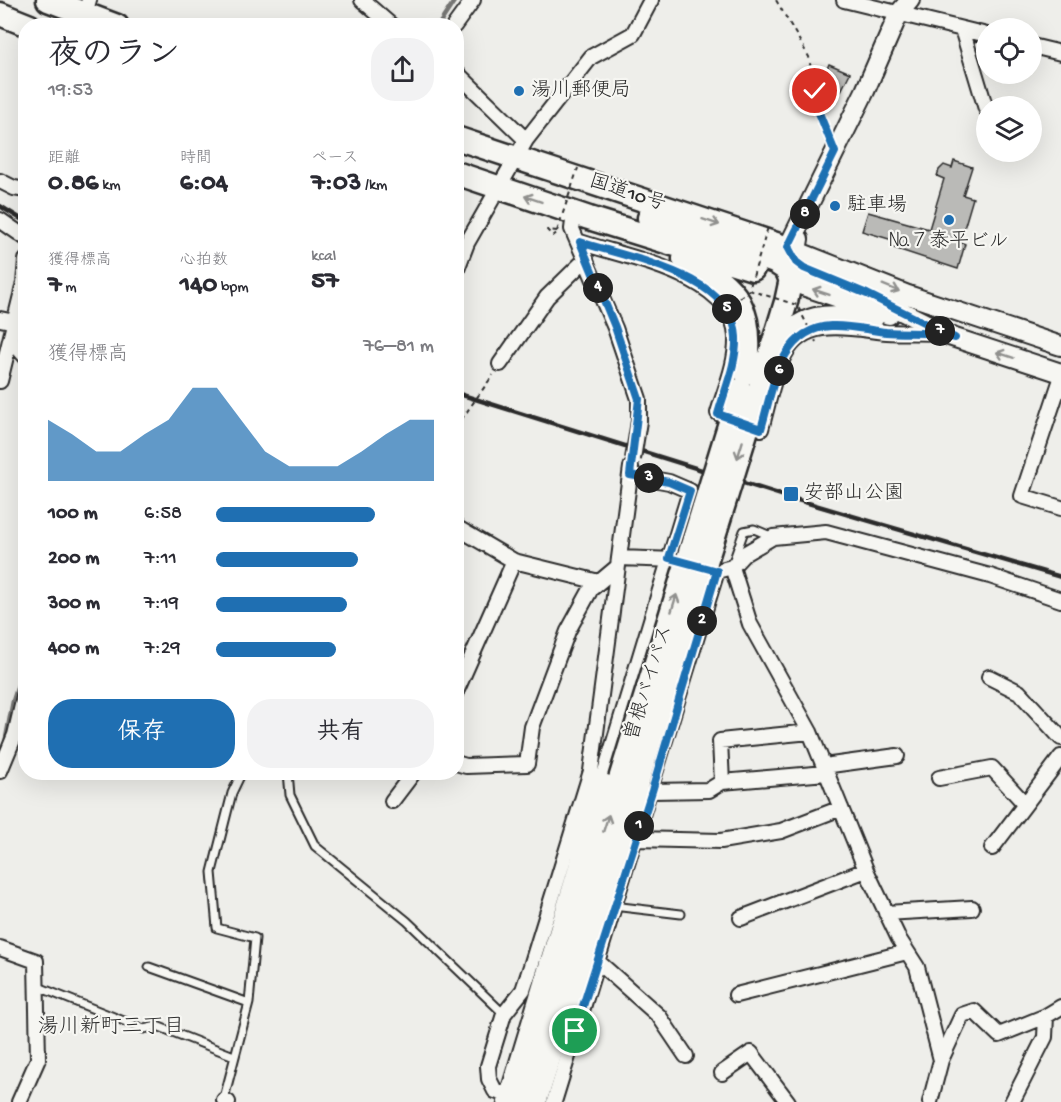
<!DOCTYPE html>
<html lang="ja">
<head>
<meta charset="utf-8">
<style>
  :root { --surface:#fff; --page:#f2f2f3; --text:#2b2b33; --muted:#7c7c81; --accent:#1f6fb2 }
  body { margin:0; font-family:"Gochi Hand","Klee One",sans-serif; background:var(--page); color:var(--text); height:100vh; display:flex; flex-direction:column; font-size:22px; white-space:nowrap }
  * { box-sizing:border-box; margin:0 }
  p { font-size:20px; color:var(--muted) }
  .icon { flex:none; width:33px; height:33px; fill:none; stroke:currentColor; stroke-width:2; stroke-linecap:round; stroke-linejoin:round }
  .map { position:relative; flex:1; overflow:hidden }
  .panel { position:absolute; left:18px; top:18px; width:446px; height:762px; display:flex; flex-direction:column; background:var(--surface); border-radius:24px; box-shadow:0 6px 24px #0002 }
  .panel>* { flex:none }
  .tools { position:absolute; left:976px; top:18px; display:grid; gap:12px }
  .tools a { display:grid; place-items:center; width:66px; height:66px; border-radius:50%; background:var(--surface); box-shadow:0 6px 24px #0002; font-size:30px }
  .pin { position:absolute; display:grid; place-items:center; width:51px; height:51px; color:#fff; margin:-26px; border:3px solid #fff; border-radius:50%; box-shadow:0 2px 6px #0007 }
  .km { position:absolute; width:30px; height:30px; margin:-15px; border-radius:50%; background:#222; color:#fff; font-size:16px; line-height:30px; text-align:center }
  .round { display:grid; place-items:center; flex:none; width:63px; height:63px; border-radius:24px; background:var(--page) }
  .summary { display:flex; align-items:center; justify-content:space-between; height:102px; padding:0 30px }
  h1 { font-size:33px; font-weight:800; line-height:45px }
  .figures { display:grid; grid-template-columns:repeat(3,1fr); gap:9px; height:102px; padding:6px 30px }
  .figures div { display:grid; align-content:center }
  .figures b { font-size:26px; font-weight:800 }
  .figures small { font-size:16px; font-weight:400 }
  .figures p { font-size:16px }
  .chart { height:168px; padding:12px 30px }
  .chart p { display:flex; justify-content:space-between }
  .chart svg { width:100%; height:108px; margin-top:6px; fill:var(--accent); opacity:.7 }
  .button { display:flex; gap:12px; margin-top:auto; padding:12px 30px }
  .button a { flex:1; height:69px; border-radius:24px; background:var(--accent); color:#fff; font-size:24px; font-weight:800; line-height:69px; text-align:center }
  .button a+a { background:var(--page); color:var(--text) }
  ul { padding:0 30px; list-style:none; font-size:20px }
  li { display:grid; grid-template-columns:96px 72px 1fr; align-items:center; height:45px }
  li i { height:15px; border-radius:8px; background:var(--accent) }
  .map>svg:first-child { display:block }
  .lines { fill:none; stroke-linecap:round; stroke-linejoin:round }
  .stream { stroke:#757573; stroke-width:4.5 }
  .building { fill:#babab7; stroke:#2b2b2b; stroke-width:1.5 }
  .service-casing { stroke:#2b2b2b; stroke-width:11 }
  .minor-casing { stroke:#2b2b2b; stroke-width:18 }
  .tertiary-casing { stroke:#2b2b2b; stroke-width:22 }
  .trunk-casing { stroke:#2b2b2b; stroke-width:27 }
  .path { stroke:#2b2b2b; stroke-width:2; stroke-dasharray:4.5 4.5; stroke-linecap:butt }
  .service { stroke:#f6f6f2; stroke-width:7 }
  .minor { stroke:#f6f6f2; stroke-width:14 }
  .tertiary { stroke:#f6f6f2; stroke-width:18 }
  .trunk { stroke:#f6f6f2; stroke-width:22 }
  .rail { stroke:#2b2b2b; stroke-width:4.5 }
  .minor-bridge-casing { stroke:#2b2b2b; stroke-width:18; stroke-linecap:butt }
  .trunk-bridge-casing { stroke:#2b2b2b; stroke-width:27; stroke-linecap:butt }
  .path-bridge { stroke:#2b2b2b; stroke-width:2; stroke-dasharray:4.5 4.5; stroke-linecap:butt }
  .minor-bridge { stroke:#f6f6f2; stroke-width:14 }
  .trunk-bridge { stroke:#f6f6f2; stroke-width:22 }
  .oneway { stroke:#90908e }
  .route-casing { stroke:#fff; stroke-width:12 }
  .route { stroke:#1f6fb2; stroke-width:8 }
  .poi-dot { fill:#1f6fb2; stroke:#f6f6f2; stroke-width:2 }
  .labels { text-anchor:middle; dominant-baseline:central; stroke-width:4.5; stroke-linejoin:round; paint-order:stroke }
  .poi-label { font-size:20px; fill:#2b2b2b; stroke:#f6f6f2; text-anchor:start }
  .street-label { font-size:20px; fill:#2b2b2b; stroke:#f6f6f2 }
  .neighbourhood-label { font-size:21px; fill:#2b2b2b; stroke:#f6f6f2 }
</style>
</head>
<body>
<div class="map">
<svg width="1061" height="1102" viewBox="0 0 1061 1102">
  <rect width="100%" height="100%" fill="#eeeeea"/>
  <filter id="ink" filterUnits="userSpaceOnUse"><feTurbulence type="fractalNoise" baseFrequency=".0167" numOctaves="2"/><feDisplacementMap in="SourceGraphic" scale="12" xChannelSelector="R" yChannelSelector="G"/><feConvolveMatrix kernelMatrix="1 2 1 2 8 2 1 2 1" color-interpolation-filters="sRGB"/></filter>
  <g filter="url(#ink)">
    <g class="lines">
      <path class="stream" d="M438 26 455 0
        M0 753 5 743 13 701 26 660"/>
    </g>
    <path class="building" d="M829 64 850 73 835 103 816 94Z
      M954 161 972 167 963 195 973 198 960 242 965 244 958 269 894 248 896 241 862 231 868 212 929 229 944 179 937 176 939 170 944 165 952 168Z"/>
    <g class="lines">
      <defs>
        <path id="service" d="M733 562 744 531 754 529 773 537
          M288 772 290 795 315 846 407 921 504 1014
          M613 906 681 914
          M149 967 249 1003
          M36 986 144 1029 157 1026 234 1056
          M223 1102 249 1003 255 938 217 928 212 872 232 793 242 772"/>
        <path id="minor" d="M362 0 392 26
          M844 0 987 35
          M81 26 89 0
          M454 26 473 0
          M962 29 986 109
          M1032 46 1061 53
          M456 72 526 140
          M0 181 14 188 26 190
          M574 213 572 229 615 328 639 399V421
          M0 220 26 238
          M580 242C627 258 734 275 736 337 737 363 725 389 718 413L761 429C768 404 773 376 785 354 806 315 852 329 887 332 903 333 921 332 938 333
          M456 272 467 243 526 140 591 57 633 34 651 0
          M0 319 15 322
          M11 340 26 357
          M500 364 547 297 586 259
          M1061 379 1022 496 1061 508
          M0 381 24 283 26 260
          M456 527 514 561 456 692
          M619 558 676 560
          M514 561 599 582
          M732 567 750 624 810 732 866 870 899 939 917 967 941 1060
          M989 677 1019 692 1061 738
          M810 732 720 741 722 782 826 773 831 765 897 756
          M456 763 466 766 527 764 532 727 568 631 591 589 616 568
          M0 771 15 735 26 688
          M939 778 992 768 1025 804
          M652 791 709 790 722 782
          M392 801 414 772
          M635 839 721 841 781 831 841 808
          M992 848 1061 757
          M886 913 972 908
          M741 918 866 870
          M0 948 36 961 38 1059 19 1102
          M596 960 659 1016 686 1056
          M736 995 907 952
          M722 1073 751 1053 788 1102
          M515 1098 495 1091 489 1079 488 1066 504 1014 523 990 531 966 591 771 631 467
          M224 1100 228 1102
          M505 1102 690 491 669 482 631 475
          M554 1102C607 924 664 748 717 571L732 567 744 554 773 537 826 532 990 576 1061 600
          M930 1102 941 1060 962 1015 974 1011 999 1035 1046 1016 1061 1007
          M1012 1102 1045 1037 1046 1016"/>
        <path id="tertiary" d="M910 0 899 13 865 91 788 247 796 262 804 268 867 294 955 338
          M799 239 797 251 908 295 1061 346
          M791 282 889 315
          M943 334 1061 373
          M776 350C799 307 833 314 874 319"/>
        <path id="trunk" d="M48 0 117 26
          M0 14 30 26
          M456 138 797 251 786 302 758 394
          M456 173 589 218 753 269
          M649 218 775 262 787 270 791 282
          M684 259C740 284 755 312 746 373
          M518 1102 620 779
          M535 1102 637 784"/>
      </defs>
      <use href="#service" class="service-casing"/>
      <use href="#minor" class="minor-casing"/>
      <use href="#tertiary" class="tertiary-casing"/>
      <use href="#trunk" class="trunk-casing"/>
      <path class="path" d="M776 0 809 57 817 108 827 132
        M557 231 547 230 553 236 559 231
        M456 427 493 375"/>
      <use href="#service" class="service"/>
      <use href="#minor" class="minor"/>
      <use href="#tertiary" class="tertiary"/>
      <use href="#trunk" class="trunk"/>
      <path class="rail" d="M0 206 26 222
        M456 393 791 498 1061 577"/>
      <defs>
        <path id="minor-bridge" d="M633 459 639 421"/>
        <path id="trunk-bridge" d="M620 779 740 390
          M637 784 758 394"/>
      </defs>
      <use href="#minor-bridge" class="minor-bridge-casing"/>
      <use href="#trunk-bridge" class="trunk-bridge-casing"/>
      <path class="path-bridge" d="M557 231 578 168
        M749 290 797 305 816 342
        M718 315 749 290 768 227"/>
      <use href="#minor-bridge" class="minor-bridge"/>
      <use href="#trunk-bridge" class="trunk-bridge"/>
    </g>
    <defs><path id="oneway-shaft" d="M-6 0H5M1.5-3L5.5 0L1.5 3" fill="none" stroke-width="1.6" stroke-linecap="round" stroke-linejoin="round" transform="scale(1.5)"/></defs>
    <g class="oneway">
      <use href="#oneway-shaft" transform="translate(533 199) rotate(-161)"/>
      <use href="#oneway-shaft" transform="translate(711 222) rotate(18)"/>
      <use href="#oneway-shaft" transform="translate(891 288) rotate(22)"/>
      <use href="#oneway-shaft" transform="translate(821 292) rotate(-161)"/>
      <use href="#oneway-shaft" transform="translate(1005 355) rotate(-162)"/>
      <use href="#oneway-shaft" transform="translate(740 450) rotate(107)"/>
      <use href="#oneway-shaft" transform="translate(674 603) rotate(-73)"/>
      <use href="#oneway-shaft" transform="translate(606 823) rotate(-72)"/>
    </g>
  </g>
  <g class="lines" filter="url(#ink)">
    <defs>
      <path id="route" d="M575 1031 652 791 717 571 669 558 690 491 669 482 630 475 639 399 615 327 580 242C628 258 734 275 736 337 737 363 725 389 718 414L761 429C773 389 779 329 831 326 849 325 868 330 886 332 910 334 932 330 955 338L867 294 804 268 796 262 788 247 835 152 817 108 815 91"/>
    </defs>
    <use href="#route" class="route-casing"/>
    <use href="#route" class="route"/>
  </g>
  <g class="poi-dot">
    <circle cx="519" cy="91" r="6"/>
    <circle cx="835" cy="206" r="6"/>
    <circle cx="949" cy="220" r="6"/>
    <rect x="783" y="486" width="16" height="16" rx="3"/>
  </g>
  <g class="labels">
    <g class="poi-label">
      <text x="531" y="91">湯川郵便局</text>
      <text x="847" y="206">駐車場</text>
      <text x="949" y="242" text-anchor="middle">№７泰平ビル</text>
      <text x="804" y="494">安部山公園</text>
    </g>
    <g class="street-label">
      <text transform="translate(627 194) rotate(18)">国道10号</text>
      <text transform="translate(650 683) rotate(-73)">曽根バイパス</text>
    </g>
    <g class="neighbourhood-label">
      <text x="111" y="1028">湯川新町三丁目</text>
    </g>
  </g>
</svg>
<div class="tools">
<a><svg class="icon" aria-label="locate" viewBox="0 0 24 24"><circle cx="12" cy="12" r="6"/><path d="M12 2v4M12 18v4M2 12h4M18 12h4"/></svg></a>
<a><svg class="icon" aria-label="layers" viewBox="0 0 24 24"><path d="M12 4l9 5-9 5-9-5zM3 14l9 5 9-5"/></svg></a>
</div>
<div class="pin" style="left:575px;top:1031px;background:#1e9e55"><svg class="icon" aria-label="arrive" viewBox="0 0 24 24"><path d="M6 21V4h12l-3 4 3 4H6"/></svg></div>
<div class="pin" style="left:815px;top:91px;background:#d93025"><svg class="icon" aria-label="check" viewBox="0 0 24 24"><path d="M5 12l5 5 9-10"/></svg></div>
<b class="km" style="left:639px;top:826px">1</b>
<b class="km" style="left:702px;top:621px">2</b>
<b class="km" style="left:649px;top:478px">3</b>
<b class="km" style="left:598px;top:288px">4</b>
<b class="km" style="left:727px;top:309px">5</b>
<b class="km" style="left:779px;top:371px">6</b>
<b class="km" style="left:940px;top:331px">7</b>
<b class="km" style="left:805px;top:214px">8</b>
<section class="panel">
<div class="summary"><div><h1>夜のラン</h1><p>19:53</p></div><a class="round"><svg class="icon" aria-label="share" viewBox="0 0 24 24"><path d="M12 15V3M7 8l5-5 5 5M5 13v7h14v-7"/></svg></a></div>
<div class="figures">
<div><p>距離</p><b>0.86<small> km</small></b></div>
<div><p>時間</p><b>6:04</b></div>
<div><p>ペース</p><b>7:03<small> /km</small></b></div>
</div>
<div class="figures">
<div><p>獲得標高</p><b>7<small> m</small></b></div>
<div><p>心拍数</p><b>140<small> bpm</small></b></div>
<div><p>kcal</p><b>57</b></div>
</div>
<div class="chart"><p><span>獲得標高</span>76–81 m</p>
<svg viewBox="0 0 160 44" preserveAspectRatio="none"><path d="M0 44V19L10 25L20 32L30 32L40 25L50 19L60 6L70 6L80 19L90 32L100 38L110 38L120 38L130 32L140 25L150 19L160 19V44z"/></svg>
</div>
<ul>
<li><b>100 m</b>6:58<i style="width:73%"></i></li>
<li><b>200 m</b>7:11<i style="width:65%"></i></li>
<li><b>300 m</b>7:19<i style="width:60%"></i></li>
<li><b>400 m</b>7:29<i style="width:55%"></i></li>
</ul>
<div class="button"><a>保存</a><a>共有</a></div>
</section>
</div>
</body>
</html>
